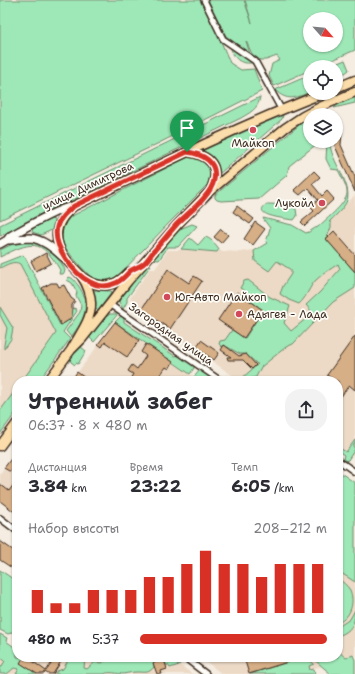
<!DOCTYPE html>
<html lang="ru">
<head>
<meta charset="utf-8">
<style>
  :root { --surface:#fff; --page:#f2f2f3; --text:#2b2b33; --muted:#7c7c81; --accent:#d93025 }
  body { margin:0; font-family:"Shantell Sans",sans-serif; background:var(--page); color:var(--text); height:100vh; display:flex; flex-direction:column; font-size:15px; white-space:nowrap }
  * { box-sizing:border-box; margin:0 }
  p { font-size:13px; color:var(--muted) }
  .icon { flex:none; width:22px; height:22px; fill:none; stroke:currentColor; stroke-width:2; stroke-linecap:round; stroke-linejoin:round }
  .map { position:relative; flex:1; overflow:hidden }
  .drawer { position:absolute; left:12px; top:376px; width:331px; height:286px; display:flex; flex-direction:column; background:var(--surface); border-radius:16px; box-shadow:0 1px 3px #0004 }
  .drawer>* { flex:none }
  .needle { width:26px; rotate:117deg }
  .fabs { position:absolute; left:303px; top:12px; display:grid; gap:8px }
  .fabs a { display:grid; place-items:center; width:40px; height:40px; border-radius:50%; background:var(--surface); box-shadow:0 1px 3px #0004; font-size:20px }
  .pin { position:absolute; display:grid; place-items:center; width:34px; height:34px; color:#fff; margin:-41px -17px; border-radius:50% 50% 50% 0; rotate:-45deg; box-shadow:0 0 4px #0007 }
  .pin .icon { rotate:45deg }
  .round { display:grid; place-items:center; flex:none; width:42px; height:42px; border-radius:16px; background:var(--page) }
  .overview { display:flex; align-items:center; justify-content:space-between; height:68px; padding:0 16px }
  h1 { font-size:22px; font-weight:700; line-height:30px }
  .metrics { display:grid; grid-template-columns:repeat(3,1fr); gap:6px; height:68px; padding:4px 16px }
  .metrics div { display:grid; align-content:center }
  .metrics b { font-size:17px; font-weight:700 }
  .metrics small { font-size:11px; font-weight:400 }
  .metrics p { font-size:11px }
  .chart { height:112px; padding:8px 16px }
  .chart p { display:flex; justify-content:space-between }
  .chart svg { width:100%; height:72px; margin-top:4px; stroke:var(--accent); stroke-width:6 }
  ul { padding:0 16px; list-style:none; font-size:13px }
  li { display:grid; grid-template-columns:64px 48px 1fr; align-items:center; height:30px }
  li i { height:10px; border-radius:5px; background:var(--accent) }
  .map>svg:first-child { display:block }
  .built { fill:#ecdac6 }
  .green { fill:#9ee8b7; stroke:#6c896a; fill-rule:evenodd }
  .building { fill:#d6af87; stroke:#3b2a1e }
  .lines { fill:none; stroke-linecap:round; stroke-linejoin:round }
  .minor-casing { stroke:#3b2a1e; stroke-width:8 }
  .secondary-casing { stroke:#3b2a1e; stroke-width:10 }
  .primary-casing { stroke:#3b2a1e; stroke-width:11 }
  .minor { stroke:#fdfcf7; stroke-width:5 }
  .secondary { stroke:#fdfcf7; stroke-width:7 }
  .primary { stroke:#fbddab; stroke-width:8 }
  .route-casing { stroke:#fff; stroke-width:8 }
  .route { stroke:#d93025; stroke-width:5 }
  .poi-dot { fill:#d1495b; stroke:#fdfcf7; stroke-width:1.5 }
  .labels { text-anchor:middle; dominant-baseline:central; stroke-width:3.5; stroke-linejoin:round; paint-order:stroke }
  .poi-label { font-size:11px; fill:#3b2a1e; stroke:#fdfcf7; text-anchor:start }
  .street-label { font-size:11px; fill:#3b2a1e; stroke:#fdfcf7 }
</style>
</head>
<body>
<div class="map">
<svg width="355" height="674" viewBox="0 0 355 674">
  <rect width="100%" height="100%" fill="#f5ede1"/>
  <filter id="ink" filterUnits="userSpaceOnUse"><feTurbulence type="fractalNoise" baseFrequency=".025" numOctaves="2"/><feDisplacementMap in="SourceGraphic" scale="8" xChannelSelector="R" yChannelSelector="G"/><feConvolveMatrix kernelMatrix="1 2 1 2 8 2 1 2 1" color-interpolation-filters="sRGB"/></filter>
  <g filter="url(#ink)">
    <path class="built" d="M355 195V279L351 282 355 279V458L338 446V381H243L239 380 133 306 134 303 130 298 150 269H155L168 250H180L182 248 183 250 198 251 217 252 219 251 240 252 325 240 321 231Z
      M21 256 62 333 27 381H17V395L0 419V266Z
      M115 323 133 336 200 381H71Z
      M17 451V514L0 501V474Z
      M355 507V655L297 674H222L200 657H338V523L342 525Z
      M0 646 21 661 24 657H169L192 674H0Z"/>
    <path class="green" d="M0 0H201L212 20 230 63 241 70 254 69 262 91 159 143 0 220Z
      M208 0H244L252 23 245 0H355V50L317 67H310V70L274 86 269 76 272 64 280 60 277 56 266 60H260L252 54 246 41 250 54 226 36ZM310 19H336V45H310Z
      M230 46 252 63C239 64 234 59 230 46Z
      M345 60 349 70 336 80V67H328Z
      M310 75V92C296 98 287 102 275 90Z
      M355 95V103L334 108 343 100Z
      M260 97C258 109 251 112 241 118L0 236V225Z
      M281 114 283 115 282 119 219 174C218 162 211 154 200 149Z
      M310 116V141H318V143L289 166 287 175 259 199 221 201 217 200 215 198V195Z
      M327 141H330C329 161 355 185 346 203 342 210 335 216 329 222H331V228L326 239 355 272V288L333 302 293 344 286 347 261 367 256 377 243 381 240 380 258 364H257L246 354H240L224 345 222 347 219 344 220 341 225 340 232 330 245 338 263 310 242 295 245 291 240 288 244 281 248 280 270 297 290 306 284 323 291 331 313 313 306 305 320 292 340 269 338 264C331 269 322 274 316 280 309 287 307 297 299 304L289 300 280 294 283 286 291 274V270L277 261 269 271 255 261 254 251 267 243 266 242 270 228 264 220 263 218 292 225 306 233C311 232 313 228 318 227 326 219 349 202 347 191 346 184 341 176 338 170L331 169 326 159Z
      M190 156 196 157 207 162 211 173 208 184 171 221 118 276C110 281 100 282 91 277 85 271 65 250 63 243 60 233 64 223 70 217Z
      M267 204C276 204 288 205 296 209L297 216 294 220C289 219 249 216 267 204Z
      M51 219 54 220 52 230 41 235 32 232 33 228Z
      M192 224 197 226 178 247H168L159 260 152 259 182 228Z
      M205 237C210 238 216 244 219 249L217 252 181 249 190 238 198 245Z
      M24 241C28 241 32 241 37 243 45 246 64 262 65 271L63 274H59L60 270C41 237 30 242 0 257V250L15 243Z
      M23 255 25 257 60 325C68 321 73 317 73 308L76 309 77 311 63 332 70 339 39 381H22L56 333 20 264C14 260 6 265 0 268V264Z
      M151 265 127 298V302L123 309 119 302 120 298 146 266Z
      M69 277C74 278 75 282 78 285 92 305 84 320 71 337L66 331 80 312 81 305 76 296 77 292 72 283 67 280Z
      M93 290 111 291 112 292 98 311 95 308Z
      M0 307 13 328 11 339 4 349V345L7 328 0 315Z
      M110 314H118L94 342 90 338 89 335 100 321Z
      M121 316 124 318V322L175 356 180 355 194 365V368L190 374 115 322Z
      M80 346 86 351 78 364 76 363 75 365 71 362 70 359Z
      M200 370H203L215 379V381H200L194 377Z
      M17 388V411L0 434V411Z
      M355 440V443L353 446 355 449 348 460 345 461 343 459 344 455 338 451V447L346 452Z
      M338 471 355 483V582L338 571Z
      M0 570 13 579 17 574V625L11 633 8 634 0 630Z
      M338 578C342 582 347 585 350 590 355 602 351 617 338 623Z
      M355 610C355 625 351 631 338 636V627L350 619Z
      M0 634 7 638 6 641 17 649V657H24L21 663 37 674H16L19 669 14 668 7 674H0V669L5 661 0 657Z
      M338 651 346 658 353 655 355 660V674H331L311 657H338Z
      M70 657H75L79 660 82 657H85L84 668 87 669 95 662 102 663 109 657H174L180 663 179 665 170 668 168 665H166L164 659 154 663V667C148 674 146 672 137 672 133 672 128 673 124 674 117 674 110 671 104 674H55L57 671 63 669Z
      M297 657H306L314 664 309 666 310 670 314 669 315 674H250L291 661Z"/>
    <path class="building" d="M336 128 342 132 341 145 355 177V192L335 146V141H336Z
      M314 171 320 177 312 184 322 196 327 191 334 199 305 226 301 222 314 211 310 207 318 200 308 188 300 195 294 190Z
      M237 206 254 219 250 224 233 212Z
      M255 222 265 229 253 245 244 239Z
      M221 229 228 235 221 243 214 237Z
      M334 231 355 255V272L326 239Z
      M46 253 51 263 36 271 31 261Z
      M168 269 189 283 194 276 202 281 170 329 141 310Z
      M51 283H57L59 287 64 285 71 298 75 301 72 305V316L69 320 61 325 42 288Z
      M237 292 263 310 244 338 218 320Z
      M115 322 139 340 127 357 105 342 102 347 98 344Z
      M355 336V390L349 385 338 401V381H335L327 375Z
      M201 340 219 353 214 360 196 348Z
      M146 344 173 362 169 369 166 367 156 381H129L133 374 128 371 132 365 137 369 146 356 141 352Z
      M224 345 239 356 246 354 256 365 252 369 243 360H228L227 357H231L221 350Z
      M77 372 89 381H71Z
      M17 451V470L9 471 4 468Z
      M17 480V514L0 501V484L9 491Z
      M0 541 17 553V562L12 568 0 560Z
      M24 657H33L31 660 46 671 56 657H64L53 674H48L45 672 44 674H37L20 663Z
      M258 657H290L291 661 249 674 245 661Z
      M164 659 167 669 161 671 162 674H157L153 663Z"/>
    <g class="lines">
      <defs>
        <path id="minor" d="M204 0 223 39 255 61 281 109
          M109 304 221 381
          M338 460 355 472
          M0 518 17 531
          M184 657 206 674"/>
        <path id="secondary" d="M7 240C15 240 22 238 30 238 43 239 54 249 63 257
          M0 244 7 240 10 236C23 229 62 206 74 206"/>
        <path id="primary" d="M336 88 355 80
          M187 152C210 155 221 166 211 189
          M82 277C101 290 114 288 129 272
          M71 350C78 336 92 320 91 303 91 295 87 284 82 277 78 271 71 266 66 259 51 239 55 221 74 206 156 167 238 126 324 93
          M48 381 71 350 82 339 128 281 177 225 210 191 285 128 303 116 320 107 355 92
          M0 446 17 423"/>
      </defs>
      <use href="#minor" class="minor-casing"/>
      <use href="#secondary" class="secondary-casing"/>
      <use href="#primary" class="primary-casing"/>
      <use href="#minor" class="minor"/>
      <use href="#secondary" class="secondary"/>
      <use href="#primary" class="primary"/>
    </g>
  </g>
  <g class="lines" filter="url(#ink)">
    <defs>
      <path id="route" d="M187 152C203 154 218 162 214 180 211 196 188 213 177 224 169 233 161 243 153 252 150 256 147 261 143 264 139 267 134 268 130 271 125 276 121 282 113 284 106 287 97 286 90 282 74 274 52 246 57 227 59 218 67 212 74 206Z"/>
    </defs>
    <use href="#route" class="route-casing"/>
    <use href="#route" class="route"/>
  </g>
  <g class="poi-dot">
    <circle cx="253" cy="130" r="4"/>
    <circle cx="322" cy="203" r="4"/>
    <circle cx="167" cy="297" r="4"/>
    <circle cx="239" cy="314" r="4"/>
  </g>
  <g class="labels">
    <g class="poi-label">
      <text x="253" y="143" text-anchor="middle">Майкоп</text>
      <text x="314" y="203" text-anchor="end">Лукойл</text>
      <text x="175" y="297">Юг-Авто Майкоп</text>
      <text x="247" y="314">Адыгея - Лада</text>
    </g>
    <g class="street-label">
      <text transform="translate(88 186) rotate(-25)">улица Димитрова</text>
      <text transform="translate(171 334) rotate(35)">Загородная улица</text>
    </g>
  </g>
</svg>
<div class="fabs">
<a><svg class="needle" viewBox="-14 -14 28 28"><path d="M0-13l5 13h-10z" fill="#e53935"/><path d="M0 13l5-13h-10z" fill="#7c7c81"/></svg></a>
<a><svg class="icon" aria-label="locate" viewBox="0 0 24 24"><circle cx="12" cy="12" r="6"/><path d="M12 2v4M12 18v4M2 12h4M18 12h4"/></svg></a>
<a><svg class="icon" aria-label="layers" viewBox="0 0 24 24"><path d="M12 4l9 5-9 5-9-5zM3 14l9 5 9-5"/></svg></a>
</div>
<div class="pin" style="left:187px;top:152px;background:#1e9e55"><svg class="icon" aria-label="arrive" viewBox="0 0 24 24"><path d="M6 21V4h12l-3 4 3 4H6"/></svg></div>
<section class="drawer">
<div class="overview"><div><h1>Утренний забег</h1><p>06:37 · 8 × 480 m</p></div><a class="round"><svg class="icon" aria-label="share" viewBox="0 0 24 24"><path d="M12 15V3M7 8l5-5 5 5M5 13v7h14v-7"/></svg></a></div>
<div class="metrics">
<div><p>Дистанция</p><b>3.84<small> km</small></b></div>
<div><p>Время</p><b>23:22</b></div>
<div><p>Темп</p><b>6:05<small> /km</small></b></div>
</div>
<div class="chart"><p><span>Набор высоты</span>208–212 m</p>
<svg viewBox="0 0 160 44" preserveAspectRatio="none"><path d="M5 44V30M15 44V38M25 44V38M35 44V30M45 44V30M55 44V30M65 44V22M75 44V22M85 44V14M95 44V6M105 44V14M115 44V14M125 44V22M135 44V14M145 44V14M155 44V14"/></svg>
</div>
<ul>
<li><b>480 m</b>5:37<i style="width:100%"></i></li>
</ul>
</section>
</div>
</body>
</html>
